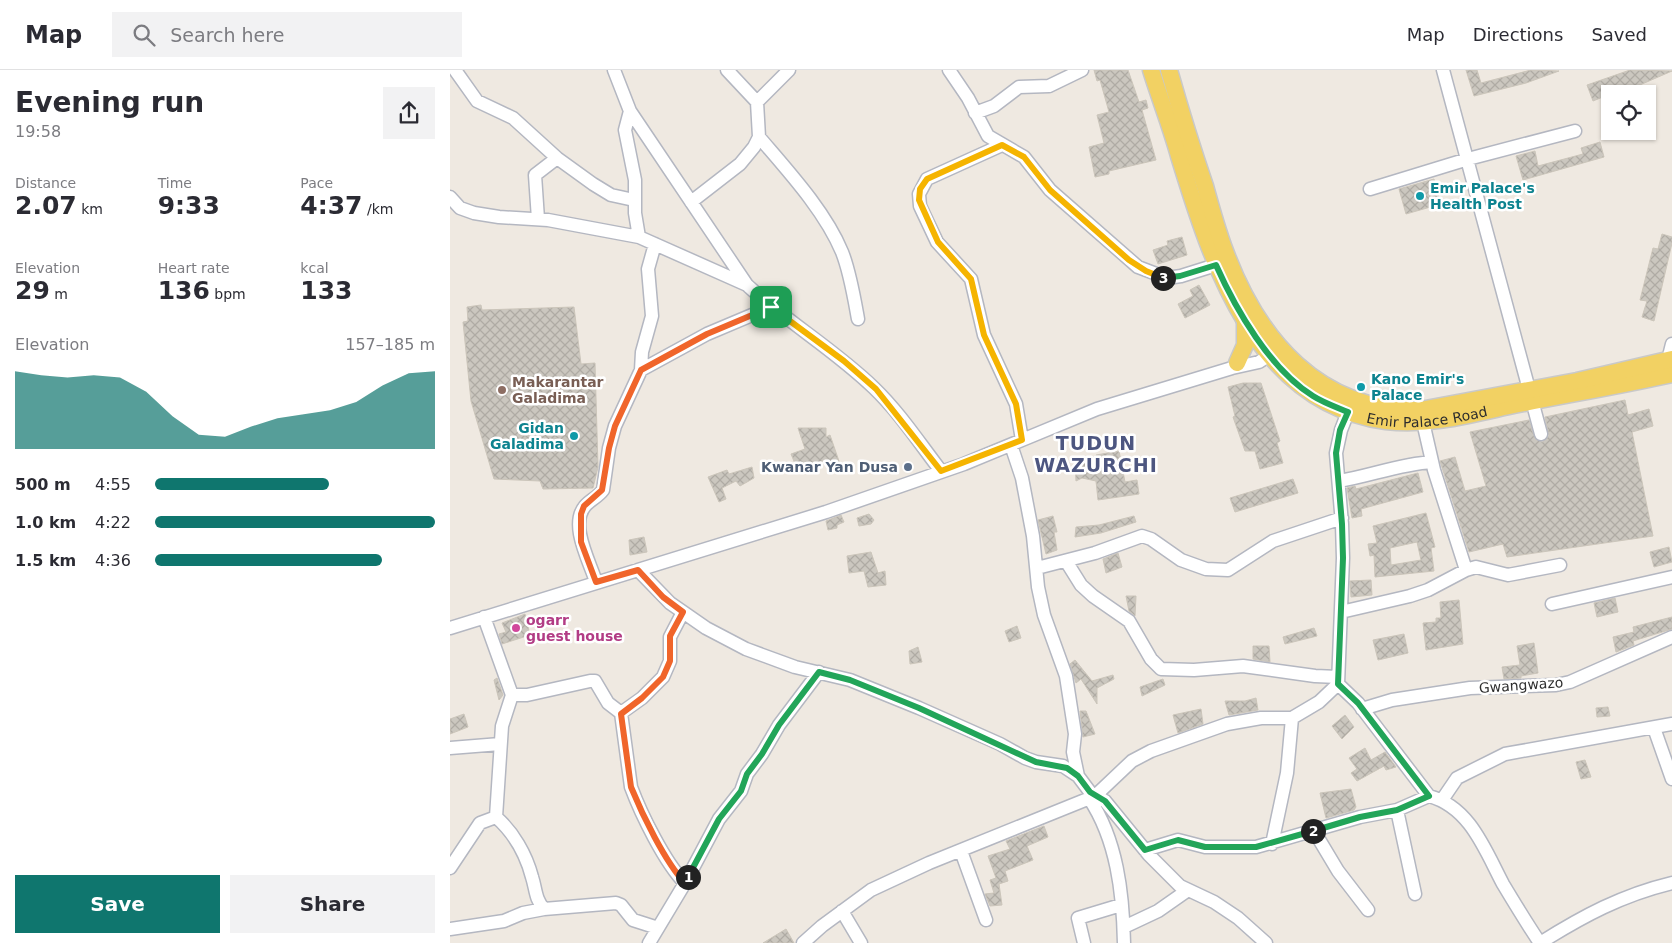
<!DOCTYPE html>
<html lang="en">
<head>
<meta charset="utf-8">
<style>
  :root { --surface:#fff; --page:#f2f2f3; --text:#2b2b33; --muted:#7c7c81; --line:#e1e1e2; --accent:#0f766e }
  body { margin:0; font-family:"DejaVu Sans",sans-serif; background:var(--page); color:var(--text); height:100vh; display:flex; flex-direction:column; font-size:19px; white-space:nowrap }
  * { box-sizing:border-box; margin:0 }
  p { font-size:16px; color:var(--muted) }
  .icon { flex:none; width:28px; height:28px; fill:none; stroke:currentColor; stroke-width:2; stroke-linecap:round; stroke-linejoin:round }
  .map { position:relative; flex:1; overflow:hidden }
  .sheet { display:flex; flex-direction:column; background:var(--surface); width:450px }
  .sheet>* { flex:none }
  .controls { position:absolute; left:1151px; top:15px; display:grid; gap:10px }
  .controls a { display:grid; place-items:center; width:55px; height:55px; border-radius:0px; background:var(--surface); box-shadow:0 1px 4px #0004; font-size:25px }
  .pin { position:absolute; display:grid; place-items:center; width:42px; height:42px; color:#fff; margin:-21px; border-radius:10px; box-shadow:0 2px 8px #0006 }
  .km { position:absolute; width:25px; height:25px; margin:-12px; border-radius:50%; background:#222; color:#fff; font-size:14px; line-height:25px; text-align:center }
  .round { display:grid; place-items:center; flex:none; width:52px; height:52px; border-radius:0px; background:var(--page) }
  .summary { display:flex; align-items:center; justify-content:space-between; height:85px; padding:0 15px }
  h1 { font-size:28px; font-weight:700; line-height:38px }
  .metrics { display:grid; grid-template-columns:repeat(3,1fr); gap:8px; height:85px; padding:5px 15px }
  .metrics div { display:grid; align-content:center }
  .metrics b { font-size:25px; font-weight:700 }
  .metrics small { font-size:14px; font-weight:400 }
  .metrics p { font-size:14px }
  .chart { height:140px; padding:10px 15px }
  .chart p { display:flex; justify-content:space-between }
  .chart svg { width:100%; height:90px; margin-top:5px; fill:var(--accent); opacity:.7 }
  .primary-button { display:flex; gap:10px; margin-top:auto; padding:10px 15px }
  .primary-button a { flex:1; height:58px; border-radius:0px; background:var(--accent); color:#fff; font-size:20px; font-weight:700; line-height:58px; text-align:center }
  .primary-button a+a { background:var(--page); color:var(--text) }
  ul { padding:0 15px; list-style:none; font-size:16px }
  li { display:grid; grid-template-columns:80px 60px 1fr; align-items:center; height:38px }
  li i { height:12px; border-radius:6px; background:var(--accent) }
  header { display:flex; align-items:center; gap:30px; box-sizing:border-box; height:70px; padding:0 25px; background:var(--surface); border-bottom:1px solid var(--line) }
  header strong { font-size:24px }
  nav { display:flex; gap:28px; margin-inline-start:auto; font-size:18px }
  .search { width:350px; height:45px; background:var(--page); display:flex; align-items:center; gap:12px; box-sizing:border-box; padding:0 18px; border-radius:0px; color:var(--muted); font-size:19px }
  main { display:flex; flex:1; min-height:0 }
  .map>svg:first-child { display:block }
  .building { fill:url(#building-cross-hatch); stroke:#cbc5ba; fill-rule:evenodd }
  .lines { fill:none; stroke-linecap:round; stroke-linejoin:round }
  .minor-casing { stroke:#b4b7c1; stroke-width:15 }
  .major-casing { stroke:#c9c9c9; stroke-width:19 }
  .minor { stroke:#fff; stroke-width:12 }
  .major { stroke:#f2d163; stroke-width:16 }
  .split-1-casing { stroke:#fff; stroke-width:10 }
  .split-2-casing { stroke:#fff; stroke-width:10 }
  .split-3-casing { stroke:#fff; stroke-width:10 }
  .split-4-casing { stroke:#fff; stroke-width:10 }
  .split-1 { stroke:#f0652b; stroke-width:6 }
  .split-2 { stroke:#22a559; stroke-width:6 }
  .split-3 { stroke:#22a559; stroke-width:6 }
  .split-4 { stroke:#f5b400; stroke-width:6 }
  .culture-dot { fill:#0f9aa8; stroke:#fff; stroke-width:2 }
  .education-dot { fill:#8d6e63; stroke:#fff; stroke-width:2 }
  .service-dot { fill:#5c6f8a; stroke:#fff; stroke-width:2 }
  .hotel-dot { fill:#d1479c; stroke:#fff; stroke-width:2 }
  .labels { text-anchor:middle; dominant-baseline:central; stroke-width:5; stroke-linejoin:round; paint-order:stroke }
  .culture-label { font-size:14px; font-weight:bold; fill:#0d838f; stroke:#fff; text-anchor:start }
  .education-label { font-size:14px; font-weight:bold; fill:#785e54; stroke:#fff; text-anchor:start }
  .street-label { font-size:14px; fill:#2e2e2e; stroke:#fff }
  .service-label { font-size:14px; font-weight:bold; fill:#4e5e75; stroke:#fff; text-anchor:end }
  .hotel-label { font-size:14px; font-weight:bold; fill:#b23c85; stroke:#fff; text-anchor:start }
  .district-label { font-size:19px; font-weight:bold; letter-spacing:1px; fill:#4d5680; stroke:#fff }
</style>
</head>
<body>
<header>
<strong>Map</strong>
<div class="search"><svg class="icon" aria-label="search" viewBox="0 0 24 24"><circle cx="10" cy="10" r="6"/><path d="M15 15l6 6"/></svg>Search here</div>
<nav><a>Map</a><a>Directions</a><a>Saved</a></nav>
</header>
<main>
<section class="sheet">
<div class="summary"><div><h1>Evening run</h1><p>19:58</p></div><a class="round"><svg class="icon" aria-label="share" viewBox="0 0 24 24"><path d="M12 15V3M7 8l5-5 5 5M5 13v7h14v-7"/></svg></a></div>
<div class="metrics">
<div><p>Distance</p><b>2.07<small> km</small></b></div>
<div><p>Time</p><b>9:33</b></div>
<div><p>Pace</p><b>4:37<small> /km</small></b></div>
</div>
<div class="metrics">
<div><p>Elevation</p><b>29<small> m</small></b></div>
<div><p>Heart rate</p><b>136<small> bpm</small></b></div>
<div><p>kcal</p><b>133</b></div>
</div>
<div class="chart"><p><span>Elevation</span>157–185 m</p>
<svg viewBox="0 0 160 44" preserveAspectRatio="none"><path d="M0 44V6L10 8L20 9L30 8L40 9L50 16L60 28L70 37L80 38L90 33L100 29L110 27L120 25L130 21L140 13L150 7L160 6V44z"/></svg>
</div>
<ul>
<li><b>500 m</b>4:55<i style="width:62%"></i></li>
<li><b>1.0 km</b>4:22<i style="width:100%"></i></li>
<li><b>1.5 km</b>4:36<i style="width:81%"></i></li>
</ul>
<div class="primary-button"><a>Save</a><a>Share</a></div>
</section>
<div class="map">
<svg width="1222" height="873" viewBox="0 0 1222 873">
  <defs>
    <pattern id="building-cross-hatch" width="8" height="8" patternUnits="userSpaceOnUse" patternTransform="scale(1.25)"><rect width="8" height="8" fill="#cbc7bf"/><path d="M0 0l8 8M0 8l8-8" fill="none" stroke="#afaba4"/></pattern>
  </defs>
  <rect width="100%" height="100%" fill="#efe9e1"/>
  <path class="building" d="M644 0H678L689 32 696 30 698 38 692 40 706 90 659 101V104L645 107 639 77 654 73 647 45 659 42 650 10 647 11Z
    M1016 0H1027L1031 13 1081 0 1109 1 1076 13 1024 26Z
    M1180 0 1222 1 1176 21 1160 24 1143 31 1137 15Z
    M1150 72 1154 87 1073 110 1066 86 1085 81 1088 96 1133 84 1131 78Z
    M984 109 991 134 956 144 949 119Z
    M1212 164 1222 167V173L1204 251 1192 247 1197 231 1190 230 1203 178 1208 179Z
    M732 167 737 185 708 194 703 180 718 175 717 171Z
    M749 215 760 235 735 248 728 234 743 226 740 220Z
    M31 235 32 240 124 237 131 294 145 293 148 397 143 418 93 419 90 411 44 409 21 331 13 252 18 251 17 237Z
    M793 313H811L830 371 827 373 833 393 810 399 805 381H795L783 347 785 346 778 317Z
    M1175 330 1178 345 1199 339 1203 356 1182 362 1203 466 1057 487 1053 474 1019 482 990 391 1005 387 1015 421 1036 416 1020 362 1079 350 1085 369 1093 372 1099 366 1095 347Z
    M348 358H376V367L380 365 391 397 381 402 377 389 361 398 360 393 346 396 341 384 355 379Z
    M669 381 675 412 687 410 689 424 648 430 646 411 632 408 626 411 625 392 630 390 647 393 646 385Z
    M302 397 304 408 290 416 286 411 272 418 276 429 269 432 258 407 277 400 279 404Z
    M968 403 973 422 911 439 912 446 902 448 897 418 905 416 906 419Z
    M843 409 848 423 785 442 780 428Z
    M976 443 985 477 981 478 984 501 925 507 924 485 920 486 918 474 927 473 923 456ZM967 472 971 490 941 495 940 478Z
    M419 444 424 450 421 454 409 456 407 448Z
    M391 445 394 452 387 455V458L378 460 376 451Z
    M603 446 607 462H604L607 480 596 484 588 450Z
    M684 446 686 452 651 463 625 467 626 457 649 455Z
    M194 467 197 482 180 485 179 470Z
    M1219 477 1222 492 1204 497 1200 482Z
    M421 482 428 503 435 501 436 515 418 517 414 501 399 503 397 486Z
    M668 483 672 497 656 503 653 489Z
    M921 510 922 525 901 527 900 511Z
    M676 526H686L685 546 679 541Z
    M1165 528 1168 542 1147 547 1144 533Z
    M1009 530 1013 574 976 580 973 553 986 552V548H991L990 532Z
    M75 544 80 565 52 574 49 564 56 562 52 553Z
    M1222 547V559L1183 571 1184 575 1166 582 1163 567 1184 562 1183 557Z
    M567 556 571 568 559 572 555 561Z
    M864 558 867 566 835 574 833 567Z
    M954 564 958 583 928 590 923 570Z
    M1084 573 1088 603 1071 606V608L1054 609 1052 597 1070 595 1067 576Z
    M803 576H819L820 592 803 589Z
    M468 577 472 592 460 594 459 581Z
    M625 590 642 611 663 605 664 609 647 618V634L631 609 626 613 620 594Z
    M47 608 53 625 49 630 44 610Z
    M713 609 715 615 692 626 690 617Z
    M806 628 808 640 779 645 775 631H795Z
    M1158 637 1160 646 1147 647 1146 638Z
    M751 639 753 654 728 663 723 645Z
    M630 641H636L645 664 633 667Z
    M14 644 18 657 0 664V649Z
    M895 645 904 657 892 669 882 656Z
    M915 678 921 690 935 682 946 697 936 700 934 696 907 711 901 703 907 699 899 688Z
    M1135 690 1141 707 1131 709 1126 692Z
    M901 719 906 737 904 740 876 748 870 723Z
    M594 756 598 767 577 776 583 790 555 801 558 811 549 814 552 835 540 836 535 824 544 823 540 810 546 808 538 786 560 779 556 771Z
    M336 859 344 873H313Z"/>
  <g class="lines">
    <defs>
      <path id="minor" d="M5 0 27 31 63 48 107 88 143 114 161 125 184 130
        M164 0 180 41 297 215C337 252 385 280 424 318 450 343 470 374 491 401
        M499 0 518 28 538 66 574 87 600 120 688 197 717 208 731 206 766 195
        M993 0 1091 364
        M307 32 339 0
        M180 41 175 60 185 110V143L189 167
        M525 43 544 36 569 17 599 16 632 0
        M309 67C338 101 375 141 392 182 400 202 404 227 408 249
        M552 75 477 109 469 124 470 136 487 172 521 209 534 265 566 334 572 370
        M920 119 1018 89 1125 61
        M0 127 10 138 24 143 49 147 98 150 189 167 297 215
        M241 132 290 94 304 77 309 67 307 32 277 0
        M88 149 85 105 107 88
        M1219 296 1218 290 1222 274
        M191 300 257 264 321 237
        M898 342 891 360 886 383 892 454 893 488 888 614 908 633 979 726C1020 737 1035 780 1053 814 1065 834 1077 854 1090 873
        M973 352 984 400 1016 500
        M561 375 572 408 583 466 588 517 594 545 616 606 625 664 623 682 628 706 640 722 655 731 699 785 730 816 764 832 788 848 816 873
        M889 411C920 406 950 394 982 392
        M616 491 631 515 643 526 679 551 701 589 711 599 744 600 793 596 865 606 888 607
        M587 498 645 483 692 466 701 469 731 490 756 499 778 500 823 471 892 448
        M188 500 220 533 256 558 296 579 345 597 400 610 469 638 550 674 575 688 586 692 613 696 628 706
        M146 512C140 492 119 455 135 436 140 430 148 427 153 420L159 378 165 356 191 300 192 282 202 246 198 199 205 174
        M1102 534 1222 507
        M891 542 960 526 978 520 1016 500 1026 497 1058 505 1110 495
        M34 547 62 625 52 656 46 747
        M0 558 376 442 514 394 647 339 782 298 809 292 826 281
        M62 625H77L140 611H145L158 633 171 643 181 717C191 744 215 793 235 813
        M912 639 942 630 1020 618 1106 615 1120 612 1222 567
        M171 643 192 628 213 607 220 591V567L233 542
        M1204 658 1222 709
        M0 678 50 674
        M639 728C667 770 673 823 674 873
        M992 730 1007 708 1055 684 1222 654
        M947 740 965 824
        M46 747C63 762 76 784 82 807 86 819 85 829 94 839
        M864 761 888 801 918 840
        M822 774 837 703 842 648
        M695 780 728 770 755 777H806L910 747 947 740 979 726
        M511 781 536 850
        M0 798 30 753 46 747
        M392 841 411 873
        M674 857 708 841 738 820
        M0 859 54 851 73 843 94 839 166 833 171 835 183 850 208 858
        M199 873 235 813 269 749 291 721 297 704 312 684 329 655 369 602
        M353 873 372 856 421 820 479 793 645 726 682 691 701 681 777 654 811 648H842L869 632 888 614
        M634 873 628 848 671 835
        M1090 873C1133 846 1172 825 1222 813"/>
      <g id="major">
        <path id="s1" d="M701 0C710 29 721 57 729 86 762 194 806 334 936 351 978 356 1019 345 1059 336 1113 325 1168 316 1222 304"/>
        <path d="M719 0C730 39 742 78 755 116 761 138 767 160 775 181 808 270 869 342 970 340L1127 311 1222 289"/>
        <path d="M787 293 795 275V251"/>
      </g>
    </defs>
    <use href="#minor" class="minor-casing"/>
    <use href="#major" class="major-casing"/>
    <use href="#minor" class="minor"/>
    <use href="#major" class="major"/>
  </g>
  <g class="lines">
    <defs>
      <path id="split-1" d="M238 807 235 813C215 792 192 744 181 717L171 644 192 628 213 607 220 591V566L233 542 213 527 188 500 146 512 131 472V444L134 436 152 420 159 378 165 356 191 300 257 264 321 237"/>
      <path id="split-2" d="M238 807 269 749 291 721 297 704 312 684 329 655 369 602 400 610 469 638 586 692 617 698 628 706 640 722 655 731 695 780 728 770 755 777H806L863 761"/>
      <path id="split-3" d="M713 208 730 206 766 195C786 240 820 299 863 326 874 333 886 337 898 342L890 360 886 383 892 454 893 488 888 614 908 633 979 726 947 740 910 747 863 761"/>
      <path id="split-4" d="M321 237 394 291 426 319 491 401 572 370 566 334 534 265 521 209 488 172 469 130 470 119 477 109 552 75 574 87 600 120 679 190 696 201 713 208"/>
    </defs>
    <use href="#split-1" class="split-1-casing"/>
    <use href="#split-2" class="split-2-casing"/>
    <use href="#split-3" class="split-3-casing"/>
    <use href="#split-4" class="split-4-casing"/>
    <use href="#split-1" class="split-1"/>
    <use href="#split-2" class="split-2"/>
    <use href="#split-3" class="split-3"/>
    <use href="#split-4" class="split-4"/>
  </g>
  <g class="culture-dot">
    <circle cx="970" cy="126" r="5"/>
    <circle cx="911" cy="317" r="5"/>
    <circle cx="124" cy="366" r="5"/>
  </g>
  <circle class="education-dot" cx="52" cy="320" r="5"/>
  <circle class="service-dot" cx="458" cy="397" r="5"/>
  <circle class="hotel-dot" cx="66" cy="558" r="5"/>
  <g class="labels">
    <g class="culture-label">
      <text x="980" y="118">Emir Palace's<tspan x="980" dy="16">Health Post</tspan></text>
      <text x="921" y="309">Kano Emir's<tspan x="921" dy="16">Palace</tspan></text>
      <text x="114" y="358" text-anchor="end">Gidan<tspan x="114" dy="16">Galadima</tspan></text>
    </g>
    <g class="education-label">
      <text x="62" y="312">Makarantar<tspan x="62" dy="16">Galadima</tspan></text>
    </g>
    <g class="street-label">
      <text stroke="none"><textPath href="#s1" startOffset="489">Emir Palace Road</textPath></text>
      <text transform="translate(1071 615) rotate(-4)">Gwangwazo</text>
    </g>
    <g class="service-label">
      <text x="448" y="397">Kwanar Yan Dusa</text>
    </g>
    <g class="hotel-label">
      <text x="76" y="550">ogarr<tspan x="76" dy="16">guest house</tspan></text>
    </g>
    <g class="district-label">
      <text x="646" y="373">TUDUN<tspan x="646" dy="22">WAZURCHI</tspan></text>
    </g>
  </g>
</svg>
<div class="controls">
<a><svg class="icon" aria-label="locate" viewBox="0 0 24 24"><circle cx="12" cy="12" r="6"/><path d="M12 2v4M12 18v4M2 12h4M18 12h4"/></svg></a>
</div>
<div class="pin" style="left:321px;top:237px;background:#1e9e55"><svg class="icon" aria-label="arrive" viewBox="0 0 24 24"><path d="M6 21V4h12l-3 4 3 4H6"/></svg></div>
<b class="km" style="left:238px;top:807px">1</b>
<b class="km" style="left:863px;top:761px">2</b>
<b class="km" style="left:713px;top:208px">3</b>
</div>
</main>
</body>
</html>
